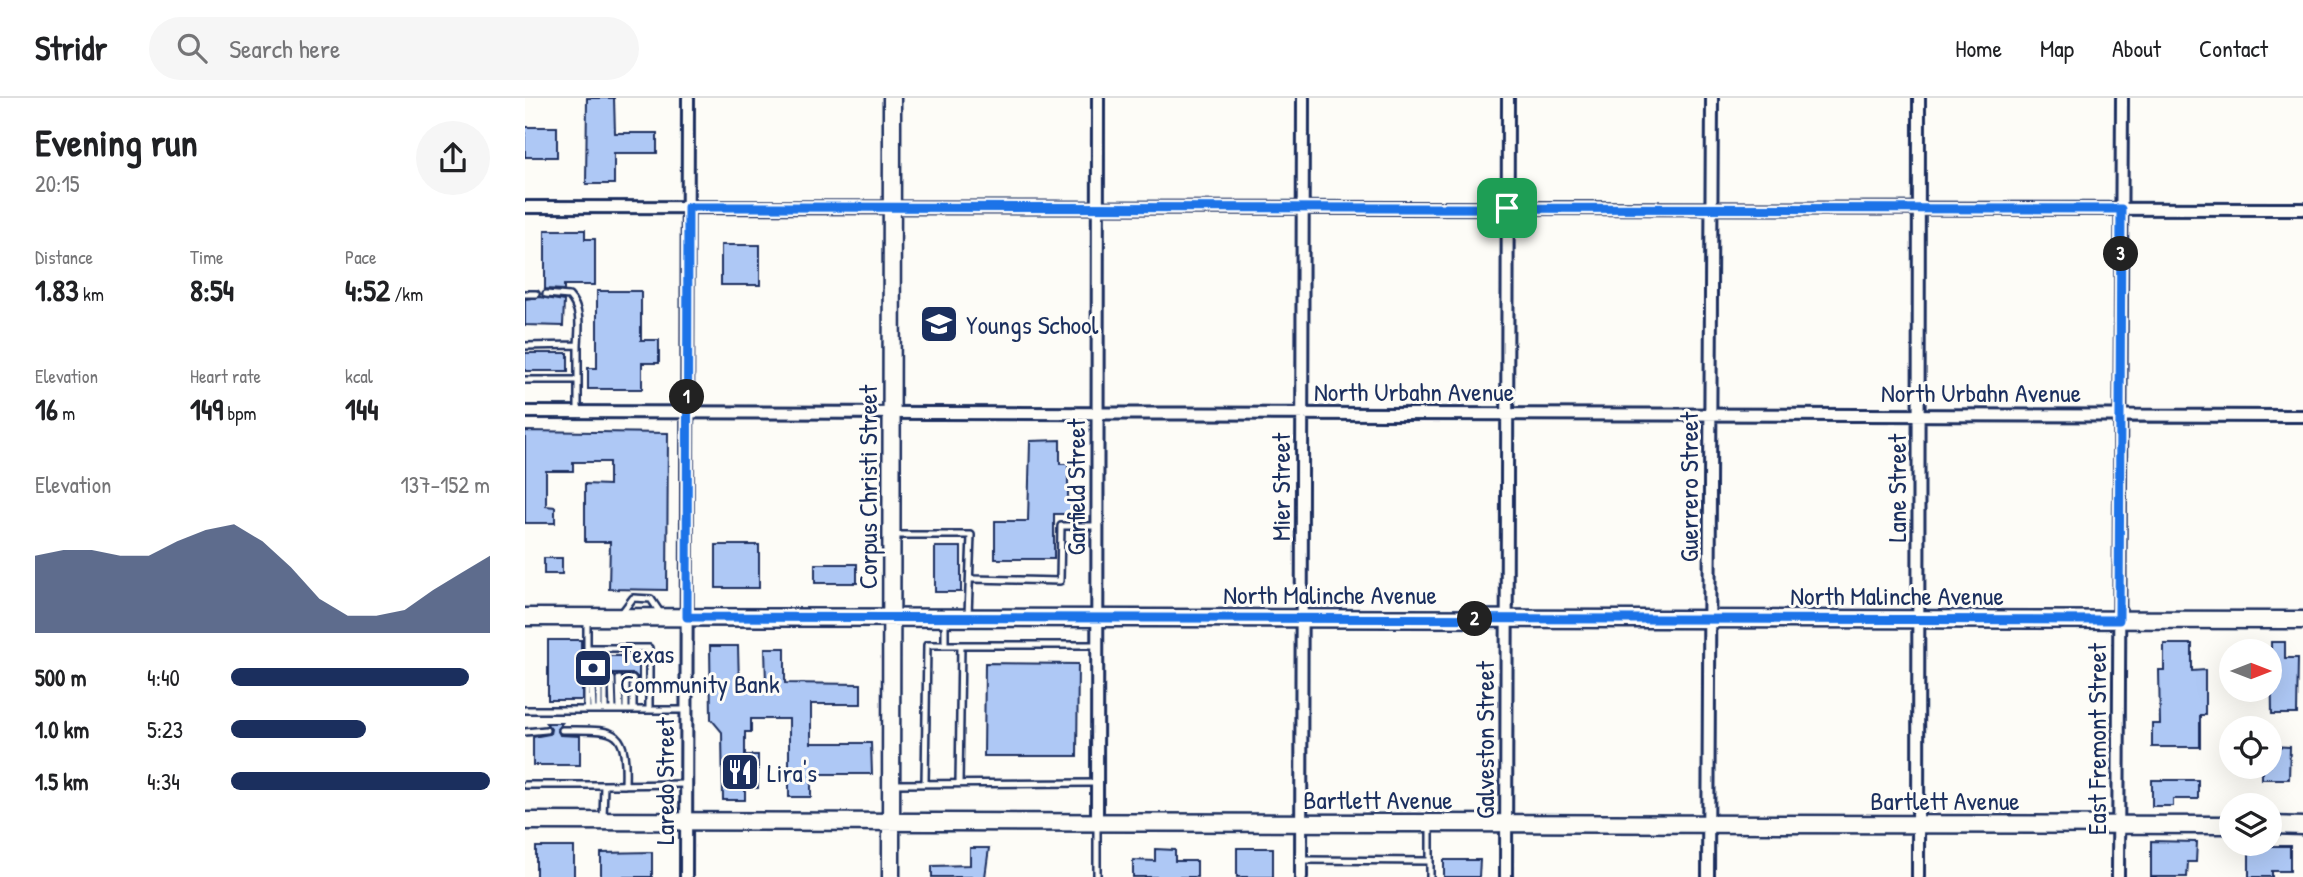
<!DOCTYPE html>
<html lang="en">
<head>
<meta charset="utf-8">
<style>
  :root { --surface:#fff; --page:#f6f6f6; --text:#202124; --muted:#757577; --line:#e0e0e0; --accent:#1b2f5e }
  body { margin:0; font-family:"Patrick Hand",sans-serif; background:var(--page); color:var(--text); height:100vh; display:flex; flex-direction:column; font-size:26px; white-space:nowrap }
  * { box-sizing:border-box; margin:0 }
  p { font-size:23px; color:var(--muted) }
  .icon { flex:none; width:38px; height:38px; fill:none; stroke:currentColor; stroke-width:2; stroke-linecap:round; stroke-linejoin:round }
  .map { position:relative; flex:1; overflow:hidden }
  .details { display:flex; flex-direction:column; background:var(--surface); width:525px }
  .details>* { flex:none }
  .needle { width:46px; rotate:90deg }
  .controls { position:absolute; left:1694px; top:541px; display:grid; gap:14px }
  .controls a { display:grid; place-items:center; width:63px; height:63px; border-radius:50%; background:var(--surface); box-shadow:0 7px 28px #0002; font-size:35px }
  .pin { position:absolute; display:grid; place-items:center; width:60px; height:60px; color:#fff; margin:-30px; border-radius:14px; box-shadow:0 4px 10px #0006 }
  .km { position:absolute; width:35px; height:35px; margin:-18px; border-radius:50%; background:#222; color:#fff; font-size:19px; line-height:35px; text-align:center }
  .round { display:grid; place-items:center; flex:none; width:74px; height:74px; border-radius:37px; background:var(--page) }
  .summary { display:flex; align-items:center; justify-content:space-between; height:119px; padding:0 35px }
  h1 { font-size:38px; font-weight:800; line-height:52px }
  .stats { display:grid; grid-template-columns:repeat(3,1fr); gap:10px; height:119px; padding:7px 35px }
  .stats div { display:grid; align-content:center }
  .stats b { font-size:30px; font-weight:800 }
  .stats small { font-size:19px; font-weight:400 }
  .stats p { font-size:19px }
  .chart { height:196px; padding:14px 35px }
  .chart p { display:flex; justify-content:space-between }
  .chart svg { width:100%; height:126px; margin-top:7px; fill:var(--accent); opacity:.7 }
  ul { padding:0 35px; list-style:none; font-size:23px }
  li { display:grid; grid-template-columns:112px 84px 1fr; align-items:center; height:52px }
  li i { height:18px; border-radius:9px; background:var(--accent) }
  header { display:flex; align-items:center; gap:42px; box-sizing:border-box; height:98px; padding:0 35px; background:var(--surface); border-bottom:2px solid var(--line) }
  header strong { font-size:33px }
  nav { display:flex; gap:38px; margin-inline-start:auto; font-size:24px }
  .search { width:490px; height:63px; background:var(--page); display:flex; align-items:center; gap:18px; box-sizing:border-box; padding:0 24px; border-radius:38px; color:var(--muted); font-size:26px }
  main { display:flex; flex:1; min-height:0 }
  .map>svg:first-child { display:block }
  .building { fill:#aec8f5; stroke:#1b2f5e; stroke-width:2 }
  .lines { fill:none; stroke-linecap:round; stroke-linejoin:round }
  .service-casing { stroke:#1b2f5e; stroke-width:10 }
  .minor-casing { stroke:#1b2f5e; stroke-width:16 }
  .secondary-casing { stroke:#1b2f5e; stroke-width:21 }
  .service { stroke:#fdfcf7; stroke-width:5 }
  .minor { stroke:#fdfcf7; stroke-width:10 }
  .secondary { stroke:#fdfcf7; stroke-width:16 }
  .route-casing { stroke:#fff; stroke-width:14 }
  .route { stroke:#1a73e8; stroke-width:9 }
  .labels { text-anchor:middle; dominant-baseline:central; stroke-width:6; stroke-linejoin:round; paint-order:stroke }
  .poi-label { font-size:26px; fill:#1b2f5e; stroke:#fdfcf7; text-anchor:start }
  .street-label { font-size:26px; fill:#1b2f5e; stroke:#fdfcf7 }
</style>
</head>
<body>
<header>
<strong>Stridr</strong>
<div class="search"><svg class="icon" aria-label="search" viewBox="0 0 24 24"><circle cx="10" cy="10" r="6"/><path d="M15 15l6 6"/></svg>Search here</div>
<nav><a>Home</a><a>Map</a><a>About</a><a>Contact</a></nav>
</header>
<main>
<section class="details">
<div class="summary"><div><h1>Evening run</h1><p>20:15</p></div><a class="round"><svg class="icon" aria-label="share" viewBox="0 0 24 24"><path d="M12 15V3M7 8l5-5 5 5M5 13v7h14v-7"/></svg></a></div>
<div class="stats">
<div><p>Distance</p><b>1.83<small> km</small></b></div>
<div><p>Time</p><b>8:54</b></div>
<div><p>Pace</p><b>4:52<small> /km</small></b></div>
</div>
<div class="stats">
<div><p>Elevation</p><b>16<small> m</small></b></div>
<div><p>Heart rate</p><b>149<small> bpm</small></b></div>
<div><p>kcal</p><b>144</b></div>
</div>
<div class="chart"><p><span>Elevation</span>137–152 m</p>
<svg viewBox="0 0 160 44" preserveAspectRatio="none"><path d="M0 44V17L10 15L20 15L30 17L40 17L50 12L60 8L70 6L80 12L90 21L100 32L110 38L120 38L130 36L140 29L150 23L160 17V44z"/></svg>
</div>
<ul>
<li><b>500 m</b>4:40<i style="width:92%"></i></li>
<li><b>1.0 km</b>5:23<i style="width:52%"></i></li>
<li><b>1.5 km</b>4:34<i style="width:100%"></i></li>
</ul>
</section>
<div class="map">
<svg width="1778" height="779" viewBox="0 0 1778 779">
  <rect width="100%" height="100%" fill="#fdfcf7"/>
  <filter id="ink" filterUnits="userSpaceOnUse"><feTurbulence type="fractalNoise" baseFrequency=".0143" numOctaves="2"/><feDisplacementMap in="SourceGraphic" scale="14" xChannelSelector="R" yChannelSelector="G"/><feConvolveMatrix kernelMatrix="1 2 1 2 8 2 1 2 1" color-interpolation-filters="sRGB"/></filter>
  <g filter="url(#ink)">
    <path class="building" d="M62 0H89L90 35H132V55H89V86H61Z
      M0 29H32V59H0Z
      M20 132H60V141H70V187H39V192L20 191Z
      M196 147H235V187H196Z
      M72 193H116V242H134V265H117V291H63V270H72Z
      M15 199 39 203 38 228 0 227V201Z
      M0 255H43V273H0Z
      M0 333 143 335 142 492 84 491 85 444H60V386L84 387V364H48V373H21V408L30 409V425H0Z
      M535 342V366H543V401H553V416H529V461H470V423H503L505 343Z
      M191 447H234V490H191Z
      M410 449H436V494H410Z
      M19 460H37V476H19Z
      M290 466H332V485H290Z
      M23 542H56V558L61 563 67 558H114V581L109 576H86L77 582 61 581 57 585V602H23Z
      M1746 544H1760V560H1773L1772 616H1747Z
      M1639 546H1667V573L1680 572V617H1675V649H1627V626H1635L1634 572H1639Z
      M185 548H213L214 586H241L240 550H260V585L336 586V606H286V645H346L347 676H286V699H264V621H226V634H220V657H233V690H220V702H198L197 634 186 621Z
      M460 565 553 566 552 658H459Z
      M21 625H37L32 631 35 637 55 638V667H8V639L25 636 26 631Z
      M1745 648 1765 649 1764 681H1737V668H1745Z
      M1627 682H1673V701H1648V708H1627Z
      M1626 743 1672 744 1671 764H1663L1662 779H1626Z
      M1724 748H1765V773H1747V779H1724Z
      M11 749H49V779H11Z
      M445 750H464L460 779H407V768L445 767Z
      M712 750H748V779H712Z
      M630 751 650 752V763H672V779H608V762L630 763Z
      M127 754V779H76V755Z
      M919 762H955L954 779H919Z"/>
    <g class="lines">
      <defs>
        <path id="service" d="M0 196H11
          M21 196 44 198C57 212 54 229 53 247
          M0 248 53 247V314
          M0 282H52
          M368 437H446L443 517
          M447 481 535 483 536 428H572
          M96 516 108 500 126 501 136 516
          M420 523V547H572
          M62 550H124V612
          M62 558V523
          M87 581 88 612
          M94 581 95 612
          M101 581V612
          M108 581V612
          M62 586V612
          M67 586 68 612
          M74 586V612
          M80 586V612
          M0 612H161
          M37 632C91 632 102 628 100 687
          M0 634 21 632
          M369 686 572 685
          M400 686 402 547H420
          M434 686 436 547
          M0 687H79L78 721
          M79 687 162 686
          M905 726V779
          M777 762 905 763
          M572 779V728"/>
        <path id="minor" d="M0 109 1778 111
          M0 314 1778 318
          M572 725 573 0
          M161 779 163 0
          M776 779 778 0
          M981 779 983 0
          M1183 779 1187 0
          M1393 779 1394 0
          M1593 779 1597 0"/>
        <path id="secondary" d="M0 519 1778 522
          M0 723 1706 727
          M1745 727 1778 728
          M366 779 367 0"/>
      </defs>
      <use href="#service" class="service-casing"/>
      <use href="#minor" class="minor-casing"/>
      <use href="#secondary" class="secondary-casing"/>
      <use href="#service" class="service"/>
      <use href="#minor" class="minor"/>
      <use href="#secondary" class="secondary"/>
    </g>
  </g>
  <g class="lines" filter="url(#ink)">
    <defs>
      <path id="route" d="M163 109 1596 111 1594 522 162 519Z"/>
    </defs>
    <use href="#route" class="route-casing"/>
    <use href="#route" class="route"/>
  </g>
  <defs>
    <symbol id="school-square" viewBox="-11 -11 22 22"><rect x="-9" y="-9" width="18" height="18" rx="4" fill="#1b2f5e" stroke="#fdfcf7"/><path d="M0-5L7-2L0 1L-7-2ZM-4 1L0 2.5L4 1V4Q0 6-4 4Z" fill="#fff"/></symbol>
    <symbol id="bank-square" viewBox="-11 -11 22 22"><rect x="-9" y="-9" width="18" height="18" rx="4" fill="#1b2f5e" stroke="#fdfcf7"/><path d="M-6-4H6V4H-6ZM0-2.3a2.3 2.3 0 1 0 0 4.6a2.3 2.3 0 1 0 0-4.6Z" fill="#fff"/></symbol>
    <symbol id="restaurant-square" viewBox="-11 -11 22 22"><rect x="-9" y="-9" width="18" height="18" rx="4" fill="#1b2f5e" stroke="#fdfcf7"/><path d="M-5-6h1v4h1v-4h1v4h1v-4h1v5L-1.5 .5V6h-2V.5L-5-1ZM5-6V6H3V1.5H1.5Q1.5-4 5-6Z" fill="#fff"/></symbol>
  </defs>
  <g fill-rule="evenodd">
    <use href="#school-square" x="392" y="204" width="44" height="44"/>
    <use href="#bank-square" x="46" y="548" width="44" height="44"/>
    <use href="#restaurant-square" x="193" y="652" width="44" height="44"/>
  </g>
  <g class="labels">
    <g class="poi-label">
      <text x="441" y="226">Youngs School</text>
      <text x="95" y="555">Texas<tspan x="95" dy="30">Community Bank</tspan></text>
      <text x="242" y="674">Lira's</text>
    </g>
    <g class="street-label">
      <text x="889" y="293">North Urbahn Avenue</text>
      <text x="1456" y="294">North Urbahn Avenue</text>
      <text transform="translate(342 389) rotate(-90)">Corpus Christi Street</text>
      <text transform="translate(550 389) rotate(-90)">Garfield Street</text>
      <text transform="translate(755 389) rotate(-90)">Mier Street</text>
      <text transform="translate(1163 389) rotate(-90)">Guerrero Street</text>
      <text transform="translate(1371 390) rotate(-90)">Lane Street</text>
      <text x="805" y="496">North Malinche Avenue</text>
      <text x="1372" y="497">North Malinche Avenue</text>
      <text transform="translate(1571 641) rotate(-90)">East Fremont Street</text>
      <text transform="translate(959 642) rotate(-90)">Galveston Street</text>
      <text transform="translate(139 683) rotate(-90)">Laredo Street</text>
      <text x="853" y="701">Bartlett Avenue</text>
      <text x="1420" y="702">Bartlett Avenue</text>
    </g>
  </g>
</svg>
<div class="controls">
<a><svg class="needle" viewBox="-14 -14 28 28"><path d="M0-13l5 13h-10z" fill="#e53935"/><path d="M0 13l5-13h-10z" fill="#757577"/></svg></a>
<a><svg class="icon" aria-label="locate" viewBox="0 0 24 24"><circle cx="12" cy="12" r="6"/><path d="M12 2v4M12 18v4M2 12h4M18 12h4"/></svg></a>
<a><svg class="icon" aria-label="layers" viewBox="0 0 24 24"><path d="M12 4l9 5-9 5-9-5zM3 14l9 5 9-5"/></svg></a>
</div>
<div class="pin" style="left:982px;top:110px;background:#1e9e55"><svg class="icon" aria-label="arrive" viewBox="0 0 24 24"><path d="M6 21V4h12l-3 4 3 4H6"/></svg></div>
<b class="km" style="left:162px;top:299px">1</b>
<b class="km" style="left:950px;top:521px">2</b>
<b class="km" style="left:1596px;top:156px">3</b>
</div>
</main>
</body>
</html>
